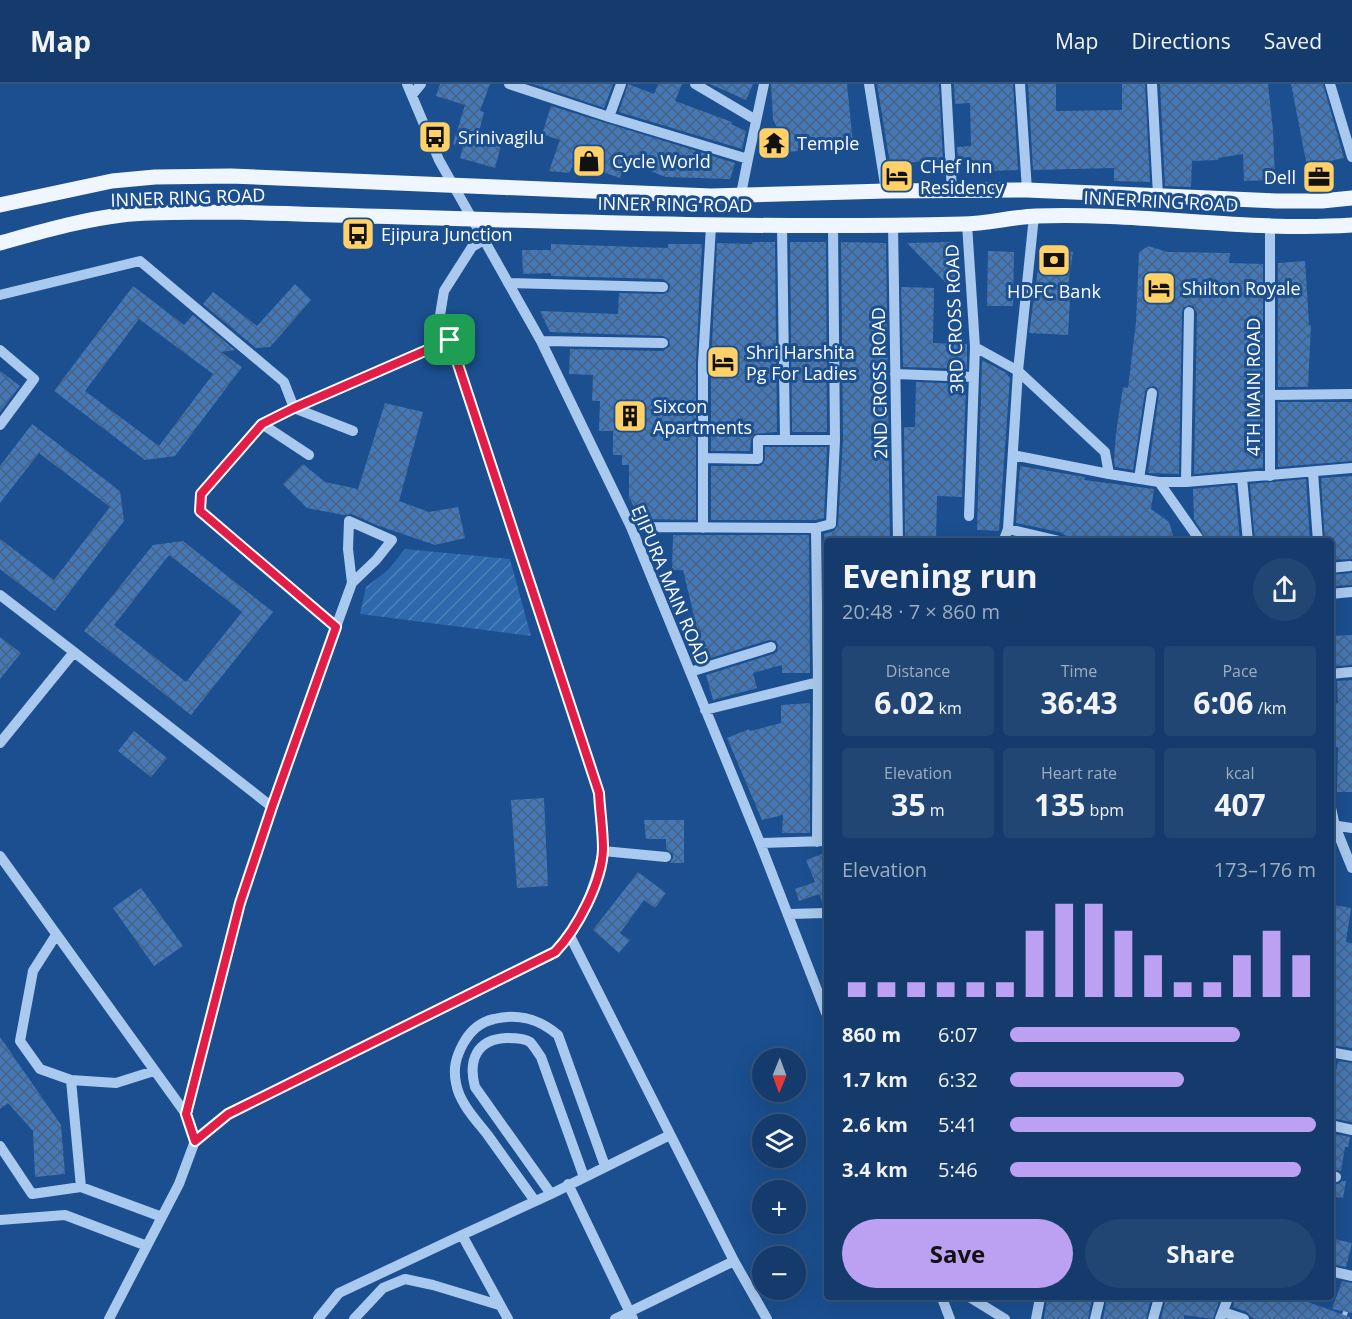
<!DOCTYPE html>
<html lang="en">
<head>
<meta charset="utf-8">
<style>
  :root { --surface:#143b6b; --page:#214673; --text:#f1f3f6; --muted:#9dadc1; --line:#33557e; --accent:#bca0f2 }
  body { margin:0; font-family:"Open Sans",sans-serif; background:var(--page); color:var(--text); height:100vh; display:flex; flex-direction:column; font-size:22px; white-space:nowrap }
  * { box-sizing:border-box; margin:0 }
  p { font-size:20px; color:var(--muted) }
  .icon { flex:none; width:33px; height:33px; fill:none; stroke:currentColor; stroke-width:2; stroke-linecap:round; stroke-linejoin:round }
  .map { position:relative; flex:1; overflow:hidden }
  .details { position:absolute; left:824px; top:454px; width:510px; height:762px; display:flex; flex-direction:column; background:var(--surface); border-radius:6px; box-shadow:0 6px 24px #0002,0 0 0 2px var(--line) }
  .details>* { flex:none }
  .needle { width:39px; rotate:181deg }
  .controls { position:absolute; left:752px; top:964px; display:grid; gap:12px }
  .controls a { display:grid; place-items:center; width:54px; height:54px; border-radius:50%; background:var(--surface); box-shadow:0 6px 24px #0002,0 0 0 2px var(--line); font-size:30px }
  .pin { position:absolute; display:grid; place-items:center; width:51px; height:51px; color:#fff; margin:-26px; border-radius:12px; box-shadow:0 3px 9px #0006 }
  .round { display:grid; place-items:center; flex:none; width:63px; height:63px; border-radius:32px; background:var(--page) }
  .summary { display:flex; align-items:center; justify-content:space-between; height:102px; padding:0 18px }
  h1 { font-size:33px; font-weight:700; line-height:45px }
  .metrics { display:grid; grid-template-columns:repeat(3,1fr); gap:9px; height:102px; padding:6px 18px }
  .metrics div { display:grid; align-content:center; border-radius:6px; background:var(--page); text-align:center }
  .metrics b { font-size:30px; font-weight:700 }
  .metrics small { font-size:16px; font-weight:400 }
  .metrics p { font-size:16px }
  .chart { height:168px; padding:12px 18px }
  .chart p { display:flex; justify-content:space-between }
  .chart svg { width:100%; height:108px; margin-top:6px; stroke:var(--accent); stroke-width:6 }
  .primary-button { display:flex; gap:12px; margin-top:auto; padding:12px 18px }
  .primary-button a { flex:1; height:69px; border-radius:36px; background:var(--accent); color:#111; font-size:24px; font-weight:700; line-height:69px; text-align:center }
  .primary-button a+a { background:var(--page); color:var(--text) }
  ul { padding:0 18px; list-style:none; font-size:20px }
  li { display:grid; grid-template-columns:96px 72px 1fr; align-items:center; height:45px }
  li i { height:15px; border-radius:8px; background:var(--accent) }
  header { display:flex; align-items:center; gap:36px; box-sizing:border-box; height:84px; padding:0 30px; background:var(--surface); border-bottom:2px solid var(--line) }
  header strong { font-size:28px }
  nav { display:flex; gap:33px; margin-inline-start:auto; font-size:21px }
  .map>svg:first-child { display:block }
  .garden { fill:url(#garden-furrows) }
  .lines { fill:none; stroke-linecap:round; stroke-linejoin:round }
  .stream { stroke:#9cc4f0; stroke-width:5 }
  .building { fill:url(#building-cross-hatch); fill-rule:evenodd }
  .minor { stroke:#a9c9ee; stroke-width:10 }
  .major { stroke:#f0f6ff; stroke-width:15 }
  .route-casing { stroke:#fff; stroke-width:12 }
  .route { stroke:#e11d48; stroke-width:8 }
  .labels { text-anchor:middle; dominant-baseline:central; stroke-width:6; stroke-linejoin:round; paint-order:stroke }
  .poi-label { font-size:18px; fill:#fff; stroke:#1b4f8f; text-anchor:start }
  .street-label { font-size:18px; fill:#fff; stroke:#1b4f8f }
</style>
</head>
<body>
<header>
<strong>Map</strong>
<nav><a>Map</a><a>Directions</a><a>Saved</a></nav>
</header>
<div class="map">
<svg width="1352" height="1235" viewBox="0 0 1352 1235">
  <defs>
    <pattern id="garden-furrows" width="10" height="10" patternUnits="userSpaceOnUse" patternTransform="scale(1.5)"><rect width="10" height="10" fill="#2e69ad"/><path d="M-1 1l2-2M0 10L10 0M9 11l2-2" fill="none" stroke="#4d80b9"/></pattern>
    <pattern id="building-cross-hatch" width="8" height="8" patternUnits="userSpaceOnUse" patternTransform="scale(1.5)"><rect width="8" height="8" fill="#4478b7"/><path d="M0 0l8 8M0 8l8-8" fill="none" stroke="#486282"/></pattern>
  </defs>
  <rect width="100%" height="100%" fill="#1b4f8f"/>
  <path class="garden" d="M405 465 510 475 531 552 360 530 366 503 388 486Z"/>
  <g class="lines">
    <path class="stream" d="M1343 1235 1352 1209"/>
  </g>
  <path class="building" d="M440 0H490L480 27 484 28 478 52 502 58 495 84 460 74 463 63 453 60 465 21 436 12Z
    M533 0H613L604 24Z
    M628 0 654 10 658 0H682L675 17 732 38 731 40 746 47 742 65 619 28Z
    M710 0H753L746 16Z
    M771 0H847L853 61 788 68 773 35Z
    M877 0H939L943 76 890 80Z
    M954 0H1013L1018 86 968 88 967 74H958L957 63 971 62 970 19 955 20Z
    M1028 0H1056V27L1122 26V0H1145L1150 98 1114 97V84L1033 86Z
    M1160 0H1268L1273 46 1275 96 1244 97 1243 70 1218 74V76L1192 77 1191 103 1165 102Z
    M1291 0H1323L1344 74 1307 82Z
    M551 22 735 79 730 95 666 93 626 78 620 94 591 84 589 89 572 83 569 89 549 87 560 56 542 50Z
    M752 158H775L777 348 754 350 751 355 750 367H711V279L717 159 752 160Z
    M790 158H826L827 348H792Z
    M841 158 886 159 890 458H826L825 589 824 450 834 447 838 441 843 356Z
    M954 158 959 199 947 200 907 159Z
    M551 160 668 164V160H702L696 279V436L640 435 629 413V381H622V371H613V347H599L600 317H592L593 291 569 290 570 265 663 267 670 262 669 255 663 252 550 248 540 227 618 230 619 209 663 210 669 207 670 200 663 195 551 192V189L523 190 522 166H551Z
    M1148 162 1168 168 1230 169 1229 179 1263 180V384L1194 390 1197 228 1193 222 1189 221 1183 224 1182 228 1179 390 1148 389 1159 310 1157 304 1153 302 1147 304 1145 308 1133 386 1115 383 1114 376 1116 349 1123 303 1128 304 1136 238 1139 168Z
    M1041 163 1073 168 1066 215 1070 216 1068 251 1029 249Z
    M988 167 1014 168 1013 222H987Z
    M1305 177 1309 241H1311L1308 303H1278V179Z
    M295 200 311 216 270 263 256 264 203 220 213 208 257 242Z
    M133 202 184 241 193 231 235 266 221 268 242 283 175 372 145 376 54 307ZM139 235 213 290 159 362 85 307Z
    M901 203 934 204 933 259 967 260V285L903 283Z
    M982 276 1005 288 1010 294 999 447 977 446Z
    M0 287 20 302 0 328Z
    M916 298 966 300 962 413 937 412 936 458H905L904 343H915Z
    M1278 318H1352V377L1278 383Z
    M385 319 423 328 399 417 429 428 458 423 465 454 435 461 376 441 352 430 344 431 307 424 283 400 303 380 325 398 358 405Z
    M32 340 120 407 124 437 55 527 0 485V455L54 496 110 423 39 369 0 419V382Z
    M765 363H827L824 434 815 436H711V382H761L765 376Z
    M1020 382 1085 393 1084 396 1154 405 1151 425 1169 438 1175 458H1104L1069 453 1059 448 1016 439Z
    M1352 392V475L1330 476V458H1325L1321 394Z
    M1306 395 1310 458H1255L1250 400Z
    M1235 401 1240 458H1208L1194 435 1193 405Z
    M673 451H809L810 589H782V581L753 589 757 604 713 616 706 591 773 570 777 568 778 561 776 557 769 556 701 577 694 549H698L683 486H672Z
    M183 457 273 528 191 631 84 547 153 461ZM169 471 242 528 186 598 114 541Z
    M1352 489V501L1330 502V491Z
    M1352 551V581L1336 582V578H1330V552Z
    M0 553 21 569 0 595Z
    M1352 596V708H1337L1338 663H1334L1333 641H1330V619H1338L1337 597Z
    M810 619V749H782L783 731 762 736 727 654 749 645 750 647 781 639V621Z
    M134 647 167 674 151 693 118 667Z
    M544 714 548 802 517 804 511 716Z
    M644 736H684V779H670L673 774V770L666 765V755H646Z
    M822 770 826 788V822H824L819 810 799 817 795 805 815 798 806 776Z
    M638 788 666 809 655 824 644 816 620 849 630 856 619 869 593 846Z
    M141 804 183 862 154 882 113 824Z
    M1334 821 1351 824 1346 858 1352 859V964L1330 961V845Z
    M0 953 61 1041 65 1090 35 1093 33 1047 8 1019 0 1025Z
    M1338 977 1352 979V1038L1330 1034V992H1335Z
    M1330 1049 1350 1053 1348 1063H1345L1341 1087 1330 1085Z
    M1342 1097H1346L1343 1114 1330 1112V1100H1338Z
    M1330 1154 1352 1159 1346 1183 1330 1180Z
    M1342 1197 1352 1199V1229L1332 1225Z
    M1047 1214H1092L1088 1235H1044Z
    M1107 1214H1151L1146 1235H1103Z
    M1166 1214H1220L1213 1235 1184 1231V1235H1161Z
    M1235 1214H1306L1305 1217 1350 1233V1235H1256L1251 1233 1247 1228 1233 1223Z"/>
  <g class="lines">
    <path class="minor" d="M407 0 439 76 541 257 631 443 760 759 826 929
      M509 0 609 33 748 75 741 110
      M695 0 756 36
      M869 0 886 107
      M946 0 952 108
      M1020 0 1027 106
      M1152 0 1158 111
      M1330 0 1352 73
      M412 11 421 0
      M609 33 621 0
      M748 75 764 0
      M967 140 975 263 969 432
      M782 141 785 356
      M893 141 898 458
      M1270 142V392
      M484 156 472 163 444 207 440 231 450 256 599 709 603 767
      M508 199 663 203
      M0 211 140 177 284 298 294 324 353 347
      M541 257 663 259
      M975 263 1018 287 1105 368 1109 390 1159 398 1201 458
      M0 266 34 295 0 341
      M895 290 973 293
      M1270 311 1352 310
      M262 340 309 371
      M1013 371 1109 390
      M703 374 758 375V356H835
      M1313 388 1318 458
      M1242 394 1248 458
      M1139 395 1152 309
      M1159 398H1186L1352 384
      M1186 398 1189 228
      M631 443 816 444 831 440 835 356 833 141
      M703 444V279L711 142
      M816 444 818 598 817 758
      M1008 445 1064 458
      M1003 458 1008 445 1018 287 1034 132
      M1330 484 1350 482
      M352 499 348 465 349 437 392 456 376 476 352 499 336 543 200 427 201 410 262 340 294 324 450 256
      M1330 510 1352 508
      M0 511 74 568
      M690 588 771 563
      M1330 590 1352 588
      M705 626 818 598 826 597
      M0 659 74 568 272 723
      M1330 719 1335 742 1352 784
      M1332 741 1352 744
      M760 759 826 757
      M0 772 186 1030 195 1057
      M789 830 826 829
      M56 851 33 887 20 957 40 985 71 996
      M570 852 734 1177 767 1235
      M1330 968 1352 972
      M154 987 116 999 71 996 81 1103 162 1133
      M186 1030 240 819 272 723 336 543
      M1330 1041 1352 1046
      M0 1062 32 1110 81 1103
      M1330 1092 1336 1093
      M568 1100 633 1235
      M551 1110 475 1003C468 977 476 955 507 954 514 954 524 954 530 958 534 962 538 969 541 973L584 1093
      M535 1117C519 1095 503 1072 487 1050 475 1035 459 1018 456 999 453 984 456 973 463 960 470 947 480 938 494 935 519 929 539 935 558 951L605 1082
      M0 1136 65 1131 147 1162
      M1330 1187 1352 1192
      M942 1214 950 1235
      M971 1214 1005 1235
      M1223 1228 1244 1235
      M109 1235 179 1100 195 1057 228 1030 555 869C582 838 594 806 603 767L666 773
      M318 1235 339 1209 462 1151
      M354 1235 383 1204 405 1195 433 1201 499 1221
      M508 1235 462 1151 551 1110 670 1051
      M615 1235 734 1177
      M1036 1235 1040 1214
      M1095 1235 1100 1214
      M1153 1235 1159 1214
      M1220 1235 1228 1214"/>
    <path class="major" d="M0 121 112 97 155 93 231 92 711 112 886 107 1027 106 1277 117H1322L1352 114
      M0 159C40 148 80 136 122 131 157 127 193 129 228 128 473 134 718 146 963 140 987 140 1011 133 1036 132 1141 128 1247 148 1352 141"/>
  </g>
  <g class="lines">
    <defs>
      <path id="route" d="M450 256 599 709C600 728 603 747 603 765 602 798 577 845 555 868L228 1030 195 1057 186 1030 240 819 272 723 336 543 200 427 201 410 262 340 294 324Z"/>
    </defs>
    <use href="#route" class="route-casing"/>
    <use href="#route" class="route"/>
  </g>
  <defs>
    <symbol id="bus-square" viewBox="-11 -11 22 22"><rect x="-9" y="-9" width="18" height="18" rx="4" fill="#ffd166" stroke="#1b4f8f"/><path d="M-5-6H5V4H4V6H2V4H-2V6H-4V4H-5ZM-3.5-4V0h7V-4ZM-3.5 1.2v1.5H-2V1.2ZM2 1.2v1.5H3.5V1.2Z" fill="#111"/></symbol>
    <symbol id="temple-square" viewBox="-11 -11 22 22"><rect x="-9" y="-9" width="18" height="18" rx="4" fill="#ffd166" stroke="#1b4f8f"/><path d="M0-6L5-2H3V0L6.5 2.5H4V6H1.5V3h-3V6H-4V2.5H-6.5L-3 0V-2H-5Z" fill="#111"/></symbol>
    <symbol id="shop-square" viewBox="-11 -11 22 22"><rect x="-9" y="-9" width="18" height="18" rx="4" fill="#ffd166" stroke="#1b4f8f"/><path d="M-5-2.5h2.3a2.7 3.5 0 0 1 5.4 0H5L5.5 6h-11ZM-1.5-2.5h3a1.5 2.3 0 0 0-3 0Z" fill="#111"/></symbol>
    <symbol id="hotel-square" viewBox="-11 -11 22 22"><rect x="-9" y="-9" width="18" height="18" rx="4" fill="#ffd166" stroke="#1b4f8f"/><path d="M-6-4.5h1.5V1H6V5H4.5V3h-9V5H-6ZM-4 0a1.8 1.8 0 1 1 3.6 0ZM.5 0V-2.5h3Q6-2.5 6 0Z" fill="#111"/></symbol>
    <symbol id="office-square" viewBox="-11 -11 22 22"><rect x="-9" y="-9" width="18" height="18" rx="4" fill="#ffd166" stroke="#1b4f8f"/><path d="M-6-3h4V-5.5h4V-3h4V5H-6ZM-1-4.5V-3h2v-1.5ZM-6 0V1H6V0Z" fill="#111"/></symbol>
    <symbol id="bank-square" viewBox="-11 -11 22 22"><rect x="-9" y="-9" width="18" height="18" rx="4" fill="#ffd166" stroke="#1b4f8f"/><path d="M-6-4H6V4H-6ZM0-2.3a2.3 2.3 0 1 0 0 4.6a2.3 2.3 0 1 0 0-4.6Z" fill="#111"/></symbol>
    <symbol id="building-square" viewBox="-11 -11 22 22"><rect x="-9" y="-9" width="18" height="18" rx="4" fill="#ffd166" stroke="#1b4f8f"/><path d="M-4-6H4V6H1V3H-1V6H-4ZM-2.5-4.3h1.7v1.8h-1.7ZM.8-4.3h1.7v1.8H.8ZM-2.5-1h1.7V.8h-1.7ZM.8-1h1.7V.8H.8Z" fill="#111"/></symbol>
  </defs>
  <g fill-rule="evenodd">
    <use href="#bus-square" x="416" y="34" width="38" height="38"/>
    <use href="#temple-square" x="755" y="40" width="38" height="38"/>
    <use href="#shop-square" x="570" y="58" width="38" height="38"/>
    <use href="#hotel-square" x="878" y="73" width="38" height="38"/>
    <use href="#office-square" x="1300" y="74" width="38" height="38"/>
    <use href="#bus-square" x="339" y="131" width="38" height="38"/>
    <use href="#bank-square" x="1035" y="157" width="38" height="38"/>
    <use href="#hotel-square" x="1140" y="185" width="38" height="38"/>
    <use href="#hotel-square" x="704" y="259" width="38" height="38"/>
    <use href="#building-square" x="611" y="313" width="38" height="38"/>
  </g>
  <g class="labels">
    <g class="poi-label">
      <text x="458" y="53">Srinivagilu</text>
      <text x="797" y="59">Temple</text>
      <text x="612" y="77">Cycle World</text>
      <text x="920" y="82">CHef Inn<tspan x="920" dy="21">Residency</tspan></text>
      <text x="1296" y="93" text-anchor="end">Dell</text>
      <text x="381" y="150">Ejipura Junction</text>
      <text x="1182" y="204">Shilton Royale</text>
      <text x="1054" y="207" text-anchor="middle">HDFC Bank</text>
      <text x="746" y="268">Shri Harshita<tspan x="746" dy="21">Pg For Ladies</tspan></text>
      <text x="653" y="322">Sixcon<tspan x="653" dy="21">Apartments</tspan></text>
    </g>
    <g class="street-label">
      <text transform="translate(188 113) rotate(-2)">INNER RING ROAD</text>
      <text transform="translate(1161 117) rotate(3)">INNER RING ROAD</text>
      <text transform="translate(675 120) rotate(1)">INNER RING ROAD</text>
      <text transform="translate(954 235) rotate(-92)">3RD CROSS ROAD</text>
      <text transform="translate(879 299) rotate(-91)">2ND CROSS ROAD</text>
      <text transform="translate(1253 303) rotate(-90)">4TH MAIN ROAD</text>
      <text transform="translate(671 501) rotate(67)">EJIPURA MAIN ROAD</text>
    </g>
  </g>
</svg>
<div class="controls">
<a><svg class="needle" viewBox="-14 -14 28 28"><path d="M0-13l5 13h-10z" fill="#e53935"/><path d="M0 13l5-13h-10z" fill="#9dadc1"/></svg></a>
<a><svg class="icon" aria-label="layers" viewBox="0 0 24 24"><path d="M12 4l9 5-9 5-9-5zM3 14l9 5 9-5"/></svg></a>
<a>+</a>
<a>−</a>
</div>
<div class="pin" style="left:450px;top:256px;background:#1e9e55"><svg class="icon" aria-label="arrive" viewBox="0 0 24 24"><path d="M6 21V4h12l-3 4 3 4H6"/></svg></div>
<section class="details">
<div class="summary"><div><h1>Evening run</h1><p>20:48 · 7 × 860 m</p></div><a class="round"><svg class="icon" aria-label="share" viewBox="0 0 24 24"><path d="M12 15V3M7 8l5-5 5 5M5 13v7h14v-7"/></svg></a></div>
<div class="metrics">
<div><p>Distance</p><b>6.02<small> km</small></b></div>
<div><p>Time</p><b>36:43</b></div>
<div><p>Pace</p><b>6:06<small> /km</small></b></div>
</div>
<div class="metrics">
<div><p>Elevation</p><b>35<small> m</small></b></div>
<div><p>Heart rate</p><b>135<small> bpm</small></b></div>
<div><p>kcal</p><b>407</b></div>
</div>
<div class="chart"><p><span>Elevation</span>173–176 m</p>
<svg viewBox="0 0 160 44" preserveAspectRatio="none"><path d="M5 44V38M15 44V38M25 44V38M35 44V38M45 44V38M55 44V38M65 44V17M75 44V6M85 44V6M95 44V17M105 44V27M115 44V38M125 44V38M135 44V27M145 44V17M155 44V27"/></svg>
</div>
<ul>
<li><b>860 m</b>6:07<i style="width:75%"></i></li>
<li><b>1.7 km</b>6:32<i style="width:57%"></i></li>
<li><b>2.6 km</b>5:41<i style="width:100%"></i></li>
<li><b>3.4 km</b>5:46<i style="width:95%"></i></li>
</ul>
<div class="primary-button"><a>Save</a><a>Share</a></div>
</section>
</div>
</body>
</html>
